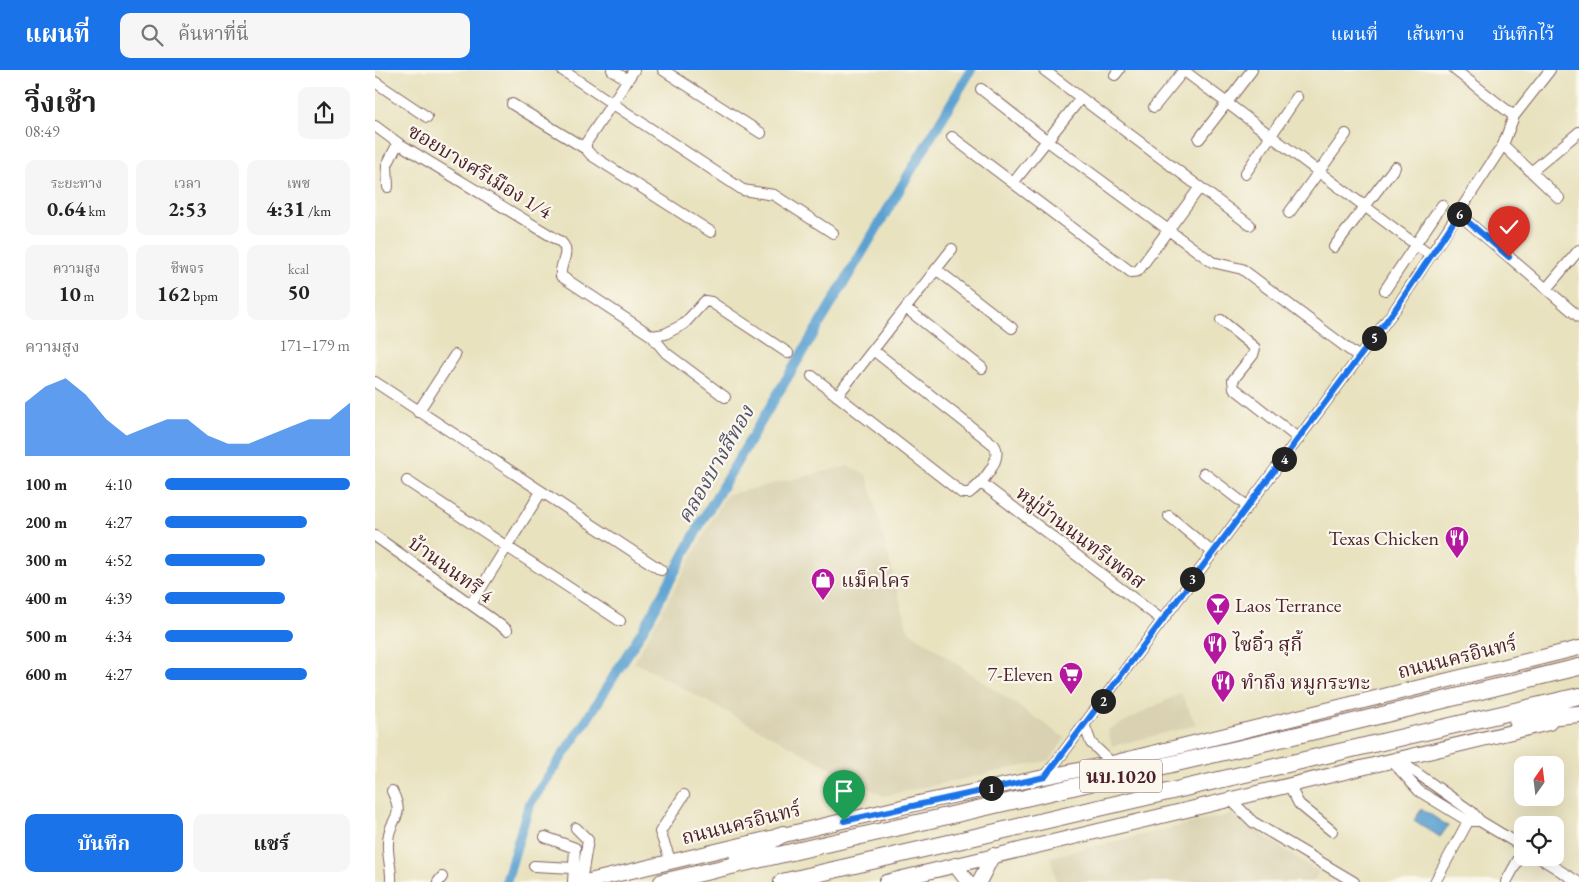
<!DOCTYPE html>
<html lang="th">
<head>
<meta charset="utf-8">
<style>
  :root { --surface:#fff; --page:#f6f6f6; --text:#222; --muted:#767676; --accent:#1a73e8 }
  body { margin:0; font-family:"EB Garamond","Noto Serif Thai",serif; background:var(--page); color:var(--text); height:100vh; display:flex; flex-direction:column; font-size:19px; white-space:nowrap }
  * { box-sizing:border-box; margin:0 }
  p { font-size:16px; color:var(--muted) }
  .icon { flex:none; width:28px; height:28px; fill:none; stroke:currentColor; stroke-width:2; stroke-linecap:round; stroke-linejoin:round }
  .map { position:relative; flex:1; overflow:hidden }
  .drawer { display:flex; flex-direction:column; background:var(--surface); width:375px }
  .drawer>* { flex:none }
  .needle { width:32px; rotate:14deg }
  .fabs { position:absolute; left:1139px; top:686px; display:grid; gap:10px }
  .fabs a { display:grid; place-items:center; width:50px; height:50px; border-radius:10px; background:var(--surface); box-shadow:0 5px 20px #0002; font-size:25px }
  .pin { position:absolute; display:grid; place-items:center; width:42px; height:42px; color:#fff; margin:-51px -21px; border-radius:50% 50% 50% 0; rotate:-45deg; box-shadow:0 0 5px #0007 }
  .pin .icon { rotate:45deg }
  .km { position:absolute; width:25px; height:25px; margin:-12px; border-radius:50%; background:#222; color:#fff; font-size:14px; line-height:25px; text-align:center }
  .round { display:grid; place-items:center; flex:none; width:52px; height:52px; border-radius:10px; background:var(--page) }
  .summary { display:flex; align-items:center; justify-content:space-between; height:85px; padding:0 25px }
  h1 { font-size:28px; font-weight:700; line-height:38px }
  .stats { display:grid; grid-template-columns:repeat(3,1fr); gap:8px; height:85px; padding:5px 25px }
  .stats div { display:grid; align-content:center; border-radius:10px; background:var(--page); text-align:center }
  .stats b { font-size:21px; font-weight:700 }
  .stats small { font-size:14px; font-weight:400 }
  .stats p { font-size:14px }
  .chart { height:140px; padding:10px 25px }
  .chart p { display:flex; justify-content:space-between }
  .chart svg { width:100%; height:90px; margin-top:5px; fill:var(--accent); opacity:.7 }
  .action { display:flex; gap:10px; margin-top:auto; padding:10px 25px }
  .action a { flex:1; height:58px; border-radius:10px; background:var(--accent); color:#fff; font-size:20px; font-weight:700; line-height:58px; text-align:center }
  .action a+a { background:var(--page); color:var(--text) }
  ul { padding:0 25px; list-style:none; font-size:16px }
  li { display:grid; grid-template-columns:80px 60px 1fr; align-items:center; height:38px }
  li i { height:12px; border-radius:6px; background:var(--accent) }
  header { display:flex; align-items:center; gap:30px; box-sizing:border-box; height:70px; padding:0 25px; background:var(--accent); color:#fff }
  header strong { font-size:24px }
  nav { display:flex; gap:28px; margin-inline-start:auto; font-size:18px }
  .search { width:350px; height:45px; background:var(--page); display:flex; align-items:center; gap:12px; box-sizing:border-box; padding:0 18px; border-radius:10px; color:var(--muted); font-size:19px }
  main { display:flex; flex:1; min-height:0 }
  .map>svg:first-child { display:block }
  .built { fill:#d9d1b1 }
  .water { fill:#5ba1d1; stroke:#52607e }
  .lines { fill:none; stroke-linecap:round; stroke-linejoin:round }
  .canal { stroke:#5ba1d1; stroke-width:10 }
  .street-casing { stroke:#81635f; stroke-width:12 }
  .secondary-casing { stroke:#81635f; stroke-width:16 }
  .primary-casing { stroke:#81635f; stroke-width:18 }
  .street { stroke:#fff; stroke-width:10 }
  .secondary { stroke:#fff; stroke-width:14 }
  .primary { stroke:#fff; stroke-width:16 }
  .route-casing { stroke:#fff; stroke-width:10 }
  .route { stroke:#1a73e8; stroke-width:6 }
  .labels { text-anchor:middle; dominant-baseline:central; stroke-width:4.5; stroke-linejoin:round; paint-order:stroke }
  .shield { fill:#fbf7ec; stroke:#7f6065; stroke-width:1 }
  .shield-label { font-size:19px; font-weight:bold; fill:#4a1f2b }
  .street-label { font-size:20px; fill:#4a1f2b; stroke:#fbf7ec }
  .poi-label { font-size:20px; fill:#4a1f2b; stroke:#fbf7ec; text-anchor:start }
  .water-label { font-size:21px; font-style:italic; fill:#51536d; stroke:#fbf7ec }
</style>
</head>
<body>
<header>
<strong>แผนที่</strong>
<div class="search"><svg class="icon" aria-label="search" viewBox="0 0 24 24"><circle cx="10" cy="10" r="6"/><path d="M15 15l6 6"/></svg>ค้นหาที่นี่</div>
<nav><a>แผนที่</a><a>เส้นทาง</a><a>บันทึกไว้</a></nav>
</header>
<main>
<section class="drawer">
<div class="summary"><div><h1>วิ่งเช้า</h1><p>08:49</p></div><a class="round"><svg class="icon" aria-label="share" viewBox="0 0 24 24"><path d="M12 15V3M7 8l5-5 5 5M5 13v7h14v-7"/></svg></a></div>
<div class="stats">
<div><p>ระยะทาง</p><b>0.64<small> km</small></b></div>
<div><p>เวลา</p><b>2:53</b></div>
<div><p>เพซ</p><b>4:31<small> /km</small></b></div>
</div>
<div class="stats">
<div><p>ความสูง</p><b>10<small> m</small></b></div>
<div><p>ชีพจร</p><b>162<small> bpm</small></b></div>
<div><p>kcal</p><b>50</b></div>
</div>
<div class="chart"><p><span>ความสูง</span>171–179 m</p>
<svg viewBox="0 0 160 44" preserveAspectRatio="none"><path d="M0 44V18L10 10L20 6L30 14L40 26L50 34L60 30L70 26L80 26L90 34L100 38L110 38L120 34L130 30L140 26L150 26L160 18V44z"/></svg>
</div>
<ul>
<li><b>100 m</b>4:10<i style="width:100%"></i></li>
<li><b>200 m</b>4:27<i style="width:77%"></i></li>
<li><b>300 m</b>4:52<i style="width:54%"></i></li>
<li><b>400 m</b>4:39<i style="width:65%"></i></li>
<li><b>500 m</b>4:34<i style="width:69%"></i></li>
<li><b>600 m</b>4:27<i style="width:77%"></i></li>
</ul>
<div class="action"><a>บันทึก</a><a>แชร์</a></div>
</section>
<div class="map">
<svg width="1204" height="812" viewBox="0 0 1204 812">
  <rect width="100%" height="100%" fill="#fbf7ec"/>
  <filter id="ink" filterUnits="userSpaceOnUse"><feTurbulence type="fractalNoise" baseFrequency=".02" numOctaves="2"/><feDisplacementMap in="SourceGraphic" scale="10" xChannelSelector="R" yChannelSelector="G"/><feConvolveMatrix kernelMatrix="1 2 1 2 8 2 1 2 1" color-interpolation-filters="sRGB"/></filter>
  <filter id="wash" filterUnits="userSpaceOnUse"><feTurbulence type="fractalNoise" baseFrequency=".0096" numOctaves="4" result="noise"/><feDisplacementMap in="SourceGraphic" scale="20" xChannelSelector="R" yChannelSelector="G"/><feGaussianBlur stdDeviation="1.12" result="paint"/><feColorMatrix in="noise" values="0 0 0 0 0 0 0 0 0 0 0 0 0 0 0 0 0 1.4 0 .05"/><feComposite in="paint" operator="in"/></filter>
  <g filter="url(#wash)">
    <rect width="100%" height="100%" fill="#e8e2bf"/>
    <path class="built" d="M473 396 492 405 533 560 690 668 675 690 508 726 259 592 351 425Z
      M806 623 821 655 737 676 733 660Z
      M856 744 944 802 938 812H682L675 787Z"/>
    <path class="water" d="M1047 739 1073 756 1065 767 1039 750Z"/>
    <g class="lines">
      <path class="canal" d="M131 812 154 735 211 651 275 548 328 449 596 0"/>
    </g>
  </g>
  <g filter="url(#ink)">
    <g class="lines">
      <defs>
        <path id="street" d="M187 0 368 120 399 125 458 163
          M237 0 253 10
          M288 0 386 63
          M669 0 875 155
          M808 0 1056 186
          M1080 0 1139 46
          M740 5 744 0
          M0 12 52 47
          M606 19 671 70 837 192 867 199 984 287
          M137 34 211 79 216 85 336 162
          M779 37 809 0
          M0 56 23 73 186 172C197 183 184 193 186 206L277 266 291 283 350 327
          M577 67 756 202 763 201 825 117
          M824 69 877 0
          M1128 75 1184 128
          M211 79V73L259 0
          M1156 102 1204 62
          M870 104 922 27
          M638 113 706 28
          M13 117 12 95 23 73
          M914 143 971 64
          M1084 144 1204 247
          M959 177 1020 97
          M561 199 637 258
          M1171 219 1204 180
          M1010 220 1067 135
          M531 238 607 298
          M846 250 880 278 878 285 858 310 859 318 924 369
          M277 266 290 264 309 254 330 231 336 232 413 283
          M437 306 587 423H594C606 414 629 389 619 375L498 280
          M0 312 286 500
          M462 326 577 179
          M43 342 80 285
          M829 403 872 436
          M32 411 245 551
          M605 412 787 550
          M794 446 837 482
          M0 466 132 560
          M96 534 166 422
          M709 654 716 673 737 693
          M1022 689 1097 742 1105 751
          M1016 690 1044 721 1093 751H1105L1148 777
          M670 707 1021 238 1128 75 1139 46 1175 0
          M914 715 924 734 957 761
          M855 729 878 752 979 812
          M201 758 213 770 206 812
          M170 767 200 778 198 812
          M1165 788 1203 812
          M296 792 285 762 309 725
          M159 796 199 798
          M16 812C17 799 12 786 13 773 13 746 32 751 17 721
          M63 812 67 807
          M1060 812 1096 746
          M1131 812 1148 781"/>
        <path id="secondary" d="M580 795 593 812
          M210 812 548 732 737 693 1204 578
          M511 812 1174 653
          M604 812 618 785"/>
        <path id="primary" d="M1142 650 1204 644
          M362 784 392 773 408 764
          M287 812 970 654 1204 597
          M407 812 1204 626"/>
      </defs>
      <use href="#street" class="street-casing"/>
      <use href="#secondary" class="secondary-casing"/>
      <use href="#primary" class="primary-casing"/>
      <use href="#street" class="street"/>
      <use href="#secondary" class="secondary"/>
      <use href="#primary" class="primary"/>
    </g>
  </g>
  <g class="lines" filter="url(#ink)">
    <defs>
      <path id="route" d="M469 751 670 707 1021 238 1084 144 1134 187"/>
    </defs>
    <use href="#route" class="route-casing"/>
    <use href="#route" class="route"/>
  </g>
  <defs>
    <symbol id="restaurant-pin" viewBox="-11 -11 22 30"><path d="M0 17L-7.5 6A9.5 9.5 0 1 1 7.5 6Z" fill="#b5179e" stroke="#fbf7ec"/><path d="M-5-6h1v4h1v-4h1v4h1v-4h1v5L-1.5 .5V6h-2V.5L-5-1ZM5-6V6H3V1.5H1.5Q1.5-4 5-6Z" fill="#fff"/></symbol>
    <symbol id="shop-pin" viewBox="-11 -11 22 30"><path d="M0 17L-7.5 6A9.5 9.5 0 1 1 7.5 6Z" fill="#b5179e" stroke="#fbf7ec"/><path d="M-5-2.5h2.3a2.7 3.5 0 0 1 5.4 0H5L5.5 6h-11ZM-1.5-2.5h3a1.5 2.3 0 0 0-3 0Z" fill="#fff"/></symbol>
    <symbol id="bar-pin" viewBox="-11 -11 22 30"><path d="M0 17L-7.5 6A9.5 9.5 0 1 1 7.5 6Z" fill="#b5179e" stroke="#fbf7ec"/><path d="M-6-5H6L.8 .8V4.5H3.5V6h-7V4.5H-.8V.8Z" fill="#fff"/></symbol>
    <symbol id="supermarket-pin" viewBox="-11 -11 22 30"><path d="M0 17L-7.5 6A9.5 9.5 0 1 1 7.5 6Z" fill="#b5179e" stroke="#fbf7ec"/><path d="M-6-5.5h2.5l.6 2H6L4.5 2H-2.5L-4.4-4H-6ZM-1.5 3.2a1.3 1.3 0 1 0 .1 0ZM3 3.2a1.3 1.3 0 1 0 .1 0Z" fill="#fff"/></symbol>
  </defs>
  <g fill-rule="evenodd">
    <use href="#restaurant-pin" x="1068" y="454" width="28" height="38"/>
    <use href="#shop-pin" x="434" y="496" width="28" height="38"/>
    <use href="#bar-pin" x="829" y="521" width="28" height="38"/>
    <use href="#restaurant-pin" x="826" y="560" width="28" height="38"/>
    <use href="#supermarket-pin" x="682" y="590" width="28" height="38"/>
    <use href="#restaurant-pin" x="834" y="598" width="28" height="38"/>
  </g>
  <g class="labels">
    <rect class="shield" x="705" y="689.5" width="82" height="33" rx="4"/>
    <g class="shield-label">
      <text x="746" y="706">นบ.1020</text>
    </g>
    <g class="street-label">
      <text transform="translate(105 101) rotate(31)">ซอยบางศรีเมือง 1/4</text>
      <text transform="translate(706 467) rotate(37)">หมู่บ้านนนทรีเพลส</text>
      <text transform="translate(76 499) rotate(36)">บ้านนนทรี 4</text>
      <text transform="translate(1082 587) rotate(-14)">ถนนนครอินทร์</text>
      <text transform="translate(366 753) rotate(-14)">ถนนนครอินทร์</text>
    </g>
    <g class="poi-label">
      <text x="1064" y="468" text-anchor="end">Texas Chicken</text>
      <text x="466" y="510">แม็คโคร</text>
      <text x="860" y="535">Laos Terrance</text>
      <text x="858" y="574">ไซอิ๋ว สุกี้</text>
      <text x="678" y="604" text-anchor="end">7-Eleven</text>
      <text x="866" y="612">ทำถึง หมูกระทะ</text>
    </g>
    <g class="water-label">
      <text transform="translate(340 394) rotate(-60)">คลองบางสีทอง</text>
    </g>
  </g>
</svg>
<div class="fabs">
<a><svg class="needle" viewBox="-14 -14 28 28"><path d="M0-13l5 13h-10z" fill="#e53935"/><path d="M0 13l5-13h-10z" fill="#767676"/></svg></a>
<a><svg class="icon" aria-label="locate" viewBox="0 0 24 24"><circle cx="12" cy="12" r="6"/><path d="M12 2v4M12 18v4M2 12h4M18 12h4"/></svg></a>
</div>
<div class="pin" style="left:469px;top:751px;background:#1e9e55"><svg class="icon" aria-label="arrive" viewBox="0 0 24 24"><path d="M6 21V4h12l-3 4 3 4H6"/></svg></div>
<div class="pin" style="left:1134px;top:187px;background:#d93025"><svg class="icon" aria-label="check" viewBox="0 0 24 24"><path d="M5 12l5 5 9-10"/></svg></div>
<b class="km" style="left:616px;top:718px">1</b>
<b class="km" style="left:728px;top:631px">2</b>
<b class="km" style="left:817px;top:509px">3</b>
<b class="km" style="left:909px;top:389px">4</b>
<b class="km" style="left:999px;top:268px">5</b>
<b class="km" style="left:1084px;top:144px">6</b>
</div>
</main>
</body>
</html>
